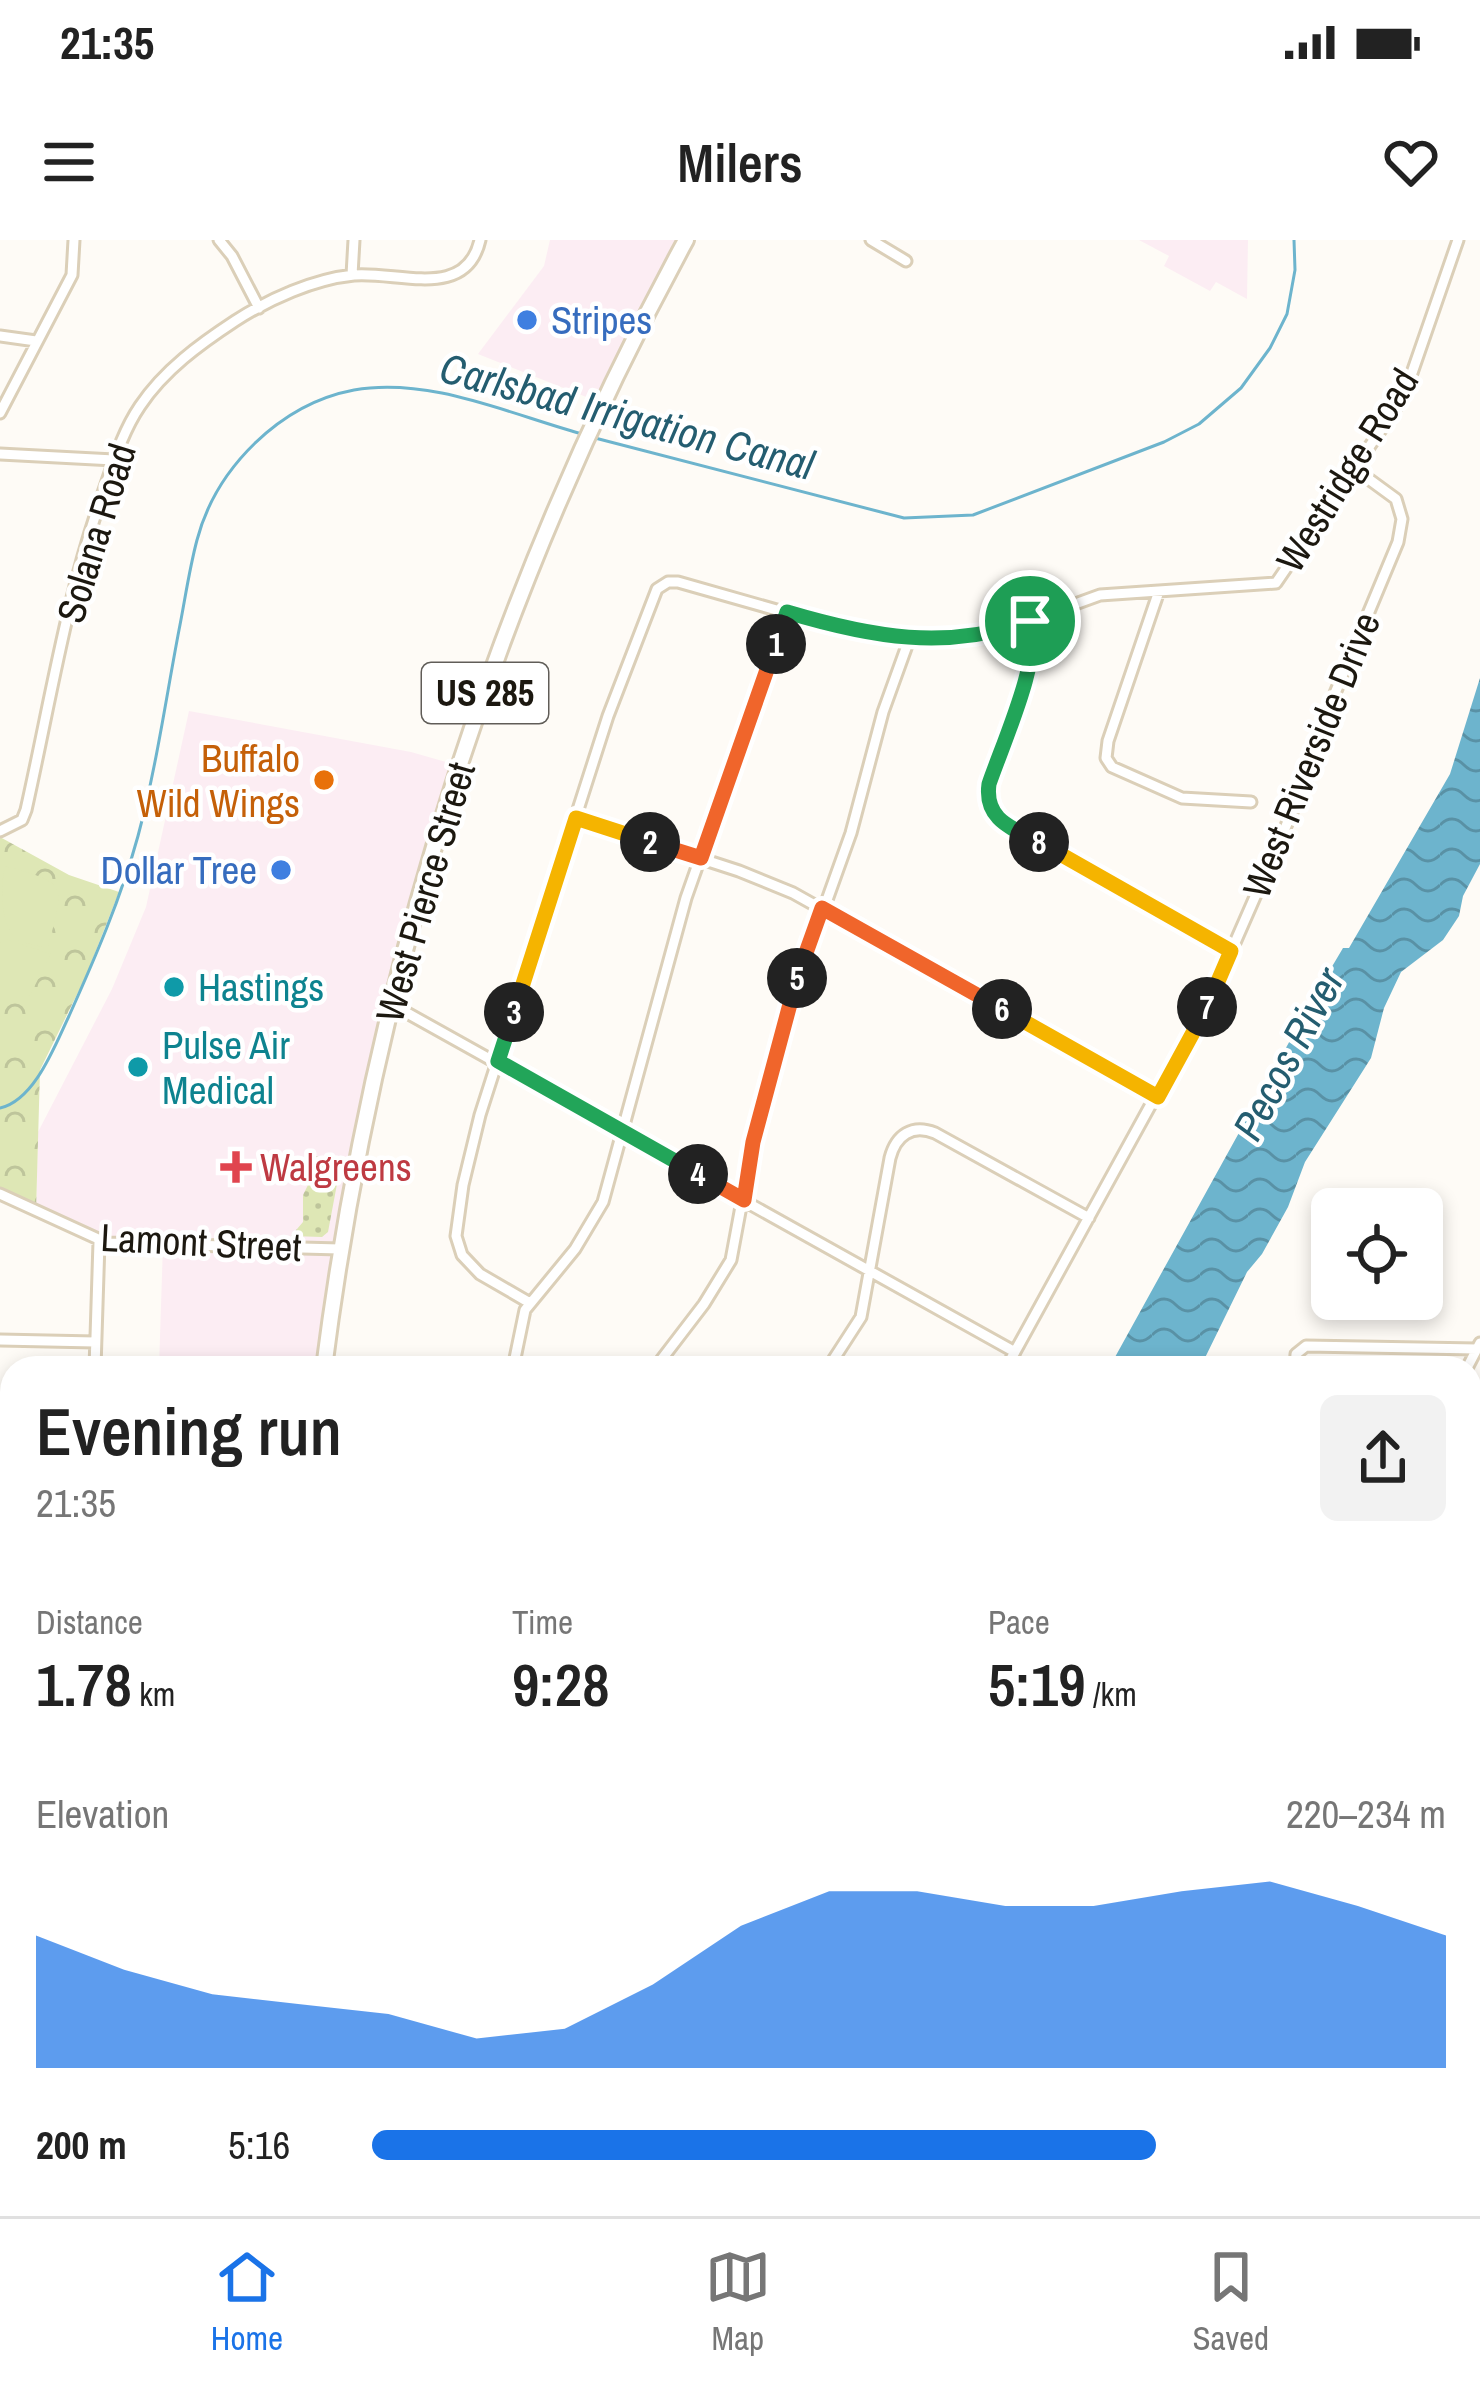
<!DOCTYPE html>
<html lang="en">
<head>
<meta charset="utf-8">
<style>
  :root { --surface:#fff; --page:#f2f2f2; --text:#222; --muted:#767676; --line:#e0e0e0; --accent:#1a73e8 }
  body { margin:0; font-family:"Archivo Narrow",sans-serif; background:var(--page); color:var(--text); height:100vh; display:flex; flex-direction:column; font-size:45px; white-space:nowrap }
  * { box-sizing:border-box; margin:0 }
  p { font-size:39px; color:var(--muted) }
  .icon { flex:none; width:66px; height:66px; fill:none; stroke:currentColor; stroke-width:2; stroke-linecap:round; stroke-linejoin:round }
  .map { position:relative; flex:1; overflow:hidden }
  .side { position:absolute; left:0px; top:1116px; width:1482px; height:861px; display:flex; flex-direction:column; background:var(--surface); border-radius:36px 36px 0 0; box-shadow:0 6px 18px #0003 }
  .side>* { flex:none }
  .fabs { position:absolute; left:1311px; top:948px; display:grid; gap:24px }
  .fabs a { display:grid; place-items:center; width:132px; height:132px; border-radius:18px; background:var(--surface); box-shadow:0 6px 18px #0003; font-size:60px }
  .pin { position:absolute; display:grid; place-items:center; width:102px; height:102px; color:#fff; margin:-51px; border:6px solid #fff; border-radius:50%; box-shadow:0 3px 12px #0007 }
  .km { position:absolute; width:60px; height:60px; margin:-30px; border-radius:50%; background:#222; color:#fff; font-size:33px; line-height:60px; text-align:center }
  .round { display:grid; place-items:center; flex:none; width:126px; height:126px; border-radius:18px; background:var(--page) }
  .summary { display:flex; align-items:center; justify-content:space-between; height:204px; padding:0 36px }
  h1 { font-size:66px; font-weight:600; line-height:90px }
  .figures { display:grid; grid-template-columns:repeat(3,1fr); gap:18px; height:204px; padding:12px 36px }
  .figures div { display:grid; align-content:center }
  .figures b { font-size:60px; font-weight:600 }
  .figures small { font-size:33px; font-weight:400 }
  .figures p { font-size:33px }
  .chart { height:336px; padding:24px 36px }
  .chart p { display:flex; justify-content:space-between }
  .chart svg { width:100%; height:216px; margin-top:12px; fill:var(--accent); opacity:.7 }
  ul { padding:0 36px; list-style:none; font-size:39px }
  li { display:grid; grid-template-columns:192px 144px 1fr; align-items:center; height:90px }
  li i { height:30px; border-radius:15px; background:var(--accent) }
  .status { display:flex; justify-content:space-between; align-items:center; height:84px; padding:0 60px; background:var(--surface); direction:ltr }
  .status svg { height:33px; fill:currentColor }
  header { display:flex; justify-content:space-between; align-items:center; height:156px; padding:0 36px; background:var(--surface); font-size:54px; font-weight:600 }
  .tabs { display:flex; justify-content:space-around; align-items:center; height:168px; border-top:3px solid var(--line); background:var(--surface); font-size:33px; color:var(--muted) }
  .tabs a { display:grid; justify-items:center; gap:6px }
  .tabs .selected { color:var(--accent) }
  .map>svg:first-child { display:block }
  .commercial { fill:#fcedf3 }
  .grass { fill:url(#grass-dots) }
  .park { fill:url(#park-crowns) }
  .pitch { fill:#dee7b5 }
  .water { fill:url(#water-waves) }
  .lines { fill:none; stroke-linecap:round; stroke-linejoin:round }
  .stream { stroke:#6db4cd; stroke-width:3 }
  .minor-casing { stroke:#dbcfb8; stroke-width:15 }
  .highway-casing { stroke:#dbcfb8; stroke-width:20 }
  .minor { stroke:#fff; stroke-width:9 }
  .highway { stroke:#fff; stroke-width:14 }
  .split-1-casing { stroke:#fff; stroke-width:24 }
  .split-2-casing { stroke:#fff; stroke-width:24 }
  .split-3-casing { stroke:#fff; stroke-width:24 }
  .split-4-casing { stroke:#fff; stroke-width:24 }
  .split-5-casing { stroke:#fff; stroke-width:24 }
  .split-6-casing { stroke:#fff; stroke-width:24 }
  .split-7-casing { stroke:#fff; stroke-width:24 }
  .split-8-casing { stroke:#fff; stroke-width:24 }
  .split-9-casing { stroke:#fff; stroke-width:24 }
  .split-1 { stroke:#22a559; stroke-width:15 }
  .split-2 { stroke:#f0652b; stroke-width:15 }
  .split-3 { stroke:#f5b400; stroke-width:15 }
  .split-4 { stroke:#22a559; stroke-width:15 }
  .split-5 { stroke:#f0652b; stroke-width:15 }
  .split-6 { stroke:#f0652b; stroke-width:15 }
  .split-7 { stroke:#f5b400; stroke-width:15 }
  .split-8 { stroke:#f5b400; stroke-width:15 }
  .split-9 { stroke:#22a559; stroke-width:15 }
  .shop-dot { fill:#3f7fe0; stroke:#fff; stroke-width:4.5 }
  .food-dot { fill:#e8710a; stroke:#fff; stroke-width:4.5 }
  .culture-dot { fill:#0f9aa8; stroke:#fff; stroke-width:4.5 }
  .health-dot { fill:#e0444e; stroke:#fff; stroke-width:4.5 }
  .labels { text-anchor:middle; dominant-baseline:central; stroke-width:9; stroke-linejoin:round; paint-order:stroke }
  .shield { fill:#fff; stroke:#605d58; stroke-width:3 }
  .shield-label { font-size:36px; font-weight:bold; fill:#1c1810 }
  .shop-label { font-size:39px; fill:#366cbe; stroke:#fff; text-anchor:start }
  .street-label { font-size:39px; fill:#1c1810; stroke:#fff }
  .food-label { font-size:39px; fill:#c56008; stroke:#fff; text-anchor:end }
  .culture-label { font-size:39px; fill:#0d838f; stroke:#fff; text-anchor:start }
  .health-label { font-size:39px; fill:#be3a42; stroke:#fff; text-anchor:start }
  .water-label { font-size:42px; font-style:italic; fill:#245d70; stroke:#fff }
</style>
</head>
<body>
<div class="status"><b>21:35</b><svg viewBox="0 0 49 12"><path d="M0 12V9h3v3zM5 12V6h3v6zM10 12V3h3v9zM15 12V0h3v12zM26 1h20v11H26zM47 4h2v5h-2z"/></svg></div>
<header><svg class="icon" aria-label="menu" viewBox="0 0 24 24"><path d="M4 6h16M4 12h16M4 18h16"/></svg>Milers<svg class="icon" aria-label="heart" viewBox="0 0 24 24"><path d="M12 20l-8-8c-3-5 5-10 8-4 3-6 11-1 8 4z"/></svg></header>
<div class="map">
<svg width="1480" height="1976" viewBox="0 0 1480 1976">
  <defs>
    <pattern id="grass-dots" width="8" height="8" patternUnits="userSpaceOnUse" patternTransform="scale(3)"><rect width="8" height="8" fill="#dee7b5"/><path d="M2 2h.1M6 6h.1" fill="none" stroke="#bec59b" stroke-width="1.8" stroke-linecap="round"/></pattern>
    <pattern id="park-crowns" width="20" height="18" patternUnits="userSpaceOnUse" patternTransform="scale(3)"><rect width="20" height="18" fill="#dee7b5"/><path d="M2 6a3 3 0 1 1 6 0M12 15a3 3 0 1 1 6 0" fill="none" stroke="#bec59b"/></pattern>
    <pattern id="water-waves" width="16" height="10" patternUnits="userSpaceOnUse" patternTransform="scale(3)"><rect width="16" height="10" fill="#6db4cd"/><path d="M0 5q4-4 8 0t8 0" fill="none" stroke="#5991a5"/></pattern>
  </defs>
  <rect width="100%" height="100%" fill="#fefbf6"/>
  <path class="commercial" d="M550 0H686L604 164 478 114 544 26Z
    M1139 0H1248L1247 59 1216 42 1210 51 1164 26 1169 16Z
    M189 471 411 512 460 526 408 703 324 1128H159L163 1004 107 1003 36 972 38 892 112 749 146 667Z
    M191 1965H285L284 1976H191Z"/>
  <path class="grass" d="M315 916 334 920 340 928 328 992 322 997 291 996 303 982V955L313 935Z"/>
  <path class="park" d="M0 597 69 635 119 652 86 736 40 830 36 972 0 954Z"/>
  <path class="pitch" d="M5 626C71 644 64 645 48 708 39 706 26 704 18 700 0 686 0 648 5 626Z
    M5 699 51 714 30 755 0 760V703Z"/>
  <path class="water" d="M1480 438V624L1463 656 1459 676 1443 700 1401 732 1384 768 1371 818 1305 922 1288 967 1262 1014 1247 1032 1200 1128H1109L1314 757 1343 708H1349L1450 534Z
    M849 1965H941L939 1976H846Z"/>
  <g class="lines">
    <path class="stream" d="M595 198 904 278 973 275 1164 202 1199 184 1241 148 1270 108 1287 74 1295 30 1294 0
      M0 868C35 860 55 805 69 776 95 718 121 658 138 596 156 529 166 458 179 390 185 360 189 330 197 300 216 228 280 164 354 150 430 136 514 176 586 195"/>
    <defs>
      <path id="minor" d="M219 0 232 16 259 68
        M871 0 906 21
        M352 35 354 0
        M0 96 36 101
        M0 173 72 35 74 0
        M0 214 114 220
        M1159 351 1108 501 1106 518 1112 527 1182 558 1251 562
        M1030 381C1046 415 1001 508 989 544L987 560 994 576 1231 711
        M576 578 739 631 793 653 1158 857
        M0 591 22 580 26 570C50 463 67 353 104 250 114 221 123 191 140 166 164 130 200 104 235 81 269 59 314 39 354 35 398 31 466 61 480 0
        M391 764 1015 1112
        M0 954 107 1003 340 1009
        M530 1063 480 1034 462 1015 456 996 463 945 480 875 608 476 657 349 668 342H678L847 390 934 401 1001 391 1100 355 1276 343 1404 156 1458 0
        M0 1100 95 1102
        M95 1128 99 1002
        M513 1128 525 1070 575 1009 603 962 686 658 787 372
        M655 1128 704 1064 731 1020 753 902 789 766 851 593 883 472 909 400
        M828 1128 861 1077 890 918C896 895 912 884 935 893L1089 978
        M1006 1128 1216 746 1314 522 1333 458 1398 302 1402 279 1396 259 1355 229
        M1295 1128 1296 1114 1306 1106 1477 1109
        M1467 1128 1480 1103
        M0 1243H12
        M0 1384H12
        M0 1526H12
        M0 1668H12
        M1470 1742H1480
        M0 1809H12
        M0 1951H12
        M684 1976 687 1965
        M1062 1976 1064 1965
        M1390 1976 1391 1965"/>
      <path id="highway" d="M324 1128C374 735 496 348 686 0
        M284 1976 285 1965"/>
    </defs>
    <use href="#minor" class="minor-casing"/>
    <use href="#highway" class="highway-casing"/>
    <use href="#minor" class="minor"/>
    <use href="#highway" class="highway"/>
  </g>
  <g class="lines">
    <defs>
      <path id="split-1" d="M776 404 787 372C871 397 946 411 1030 381"/>
      <path id="split-2" d="M650 602 701 618 776 404"/>
      <path id="split-3" d="M514 772 576 578 650 602"/>
      <path id="split-4" d="M514 772 498 821 698 934"/>
      <path id="split-5" d="M698 934 744 960 753 902 797 738"/>
      <path id="split-6" d="M797 738 822 668 1002 769"/>
      <path id="split-7" d="M1002 769 1158 857 1207 767"/>
      <path id="split-8" d="M1039 602 1231 711 1207 767"/>
      <path id="split-9" d="M1030 381C1044 413 1001 508 989 544 984 580 1012 588 1039 602"/>
    </defs>
    <use href="#split-1" class="split-1-casing"/>
    <use href="#split-2" class="split-2-casing"/>
    <use href="#split-3" class="split-3-casing"/>
    <use href="#split-4" class="split-4-casing"/>
    <use href="#split-5" class="split-5-casing"/>
    <use href="#split-6" class="split-6-casing"/>
    <use href="#split-7" class="split-7-casing"/>
    <use href="#split-8" class="split-8-casing"/>
    <use href="#split-9" class="split-9-casing"/>
    <use href="#split-1" class="split-1"/>
    <use href="#split-2" class="split-2"/>
    <use href="#split-3" class="split-3"/>
    <use href="#split-4" class="split-4"/>
    <use href="#split-5" class="split-5"/>
    <use href="#split-6" class="split-6"/>
    <use href="#split-7" class="split-7"/>
    <use href="#split-8" class="split-8"/>
    <use href="#split-9" class="split-9"/>
  </g>
  <g class="shop-dot">
    <circle cx="527" cy="80" r="12"/>
    <circle cx="281" cy="630" r="12"/>
  </g>
  <circle class="food-dot" cx="324" cy="540" r="12"/>
  <g class="culture-dot">
    <circle cx="174" cy="747" r="12"/>
    <circle cx="138" cy="827" r="12"/>
  </g>
  <path class="health-dot" d="M230 909h12v12h12v12h-12v12h-12v-12h-12v-12h12z"/>
  <g class="labels">
    <rect class="shield" x="422" y="423" width="126" height="60" rx="9"/>
    <g class="shield-label">
      <text x="485" y="453">US 285</text>
    </g>
    <g class="shop-label">
      <text x="551" y="80">Stripes</text>
      <text x="257" y="630" text-anchor="end">Dollar Tree</text>
    </g>
    <g class="street-label">
      <text transform="translate(1347 230) rotate(-58)">Westridge Road</text>
      <text transform="translate(96 293) rotate(-73)">Solana Road</text>
      <text transform="translate(1311 515) rotate(-68)">West Riverside Drive</text>
      <text transform="translate(425 652) rotate(-74)">West Pierce Street</text>
      <text transform="translate(201 1002) rotate(3)">Lamont Street</text>
    </g>
    <g class="food-label">
      <text x="300" y="518">Buffalo<tspan x="300" dy="45">Wild Wings</tspan></text>
    </g>
    <g class="culture-label">
      <text x="198" y="747">Hastings</text>
      <text x="162" y="805">Pulse Air<tspan x="162" dy="45">Medical</tspan></text>
    </g>
    <g class="health-label">
      <text x="260" y="927">Walgreens</text>
    </g>
    <g class="water-label">
      <text transform="translate(627 176) rotate(15)">Carlsbad Irrigation Canal</text>
      <text transform="translate(1288 814) rotate(-62)">Pecos River</text>
    </g>
  </g>
</svg>
<div class="fabs">
<a><svg class="icon" aria-label="locate" viewBox="0 0 24 24"><circle cx="12" cy="12" r="6"/><path d="M12 2v4M12 18v4M2 12h4M18 12h4"/></svg></a>
</div>
<div class="pin" style="left:1030px;top:381px;background:#1e9e55"><svg class="icon" aria-label="arrive" viewBox="0 0 24 24"><path d="M6 21V4h12l-3 4 3 4H6"/></svg></div>
<b class="km" style="left:776px;top:404px">1</b>
<b class="km" style="left:650px;top:602px">2</b>
<b class="km" style="left:514px;top:772px">3</b>
<b class="km" style="left:698px;top:934px">4</b>
<b class="km" style="left:797px;top:738px">5</b>
<b class="km" style="left:1002px;top:769px">6</b>
<b class="km" style="left:1207px;top:767px">7</b>
<b class="km" style="left:1039px;top:602px">8</b>
<section class="side">
<div class="summary"><div><h1>Evening run</h1><p>21:35</p></div><a class="round"><svg class="icon" aria-label="share" viewBox="0 0 24 24"><path d="M12 15V3M7 8l5-5 5 5M5 13v7h14v-7"/></svg></a></div>
<div class="figures">
<div><p>Distance</p><b>1.78<small> km</small></b></div>
<div><p>Time</p><b>9:28</b></div>
<div><p>Pace</p><b>5:19<small> /km</small></b></div>
</div>
<div class="chart"><p><span>Elevation</span>220–234 m</p>
<svg viewBox="0 0 160 44" preserveAspectRatio="none"><path d="M0 44V17L10 24L20 29L30 31L40 33L50 38L60 36L70 27L80 15L90 8L100 8L110 11L120 11L130 8L140 6L150 11L160 17V44z"/></svg>
</div>
<ul>
<li><b>200 m</b>5:16<i style="width:73%"></i></li>
</ul>
</section>
</div>
<nav class="tabs">
<a class="selected"><svg class="icon" aria-label="home" viewBox="0 0 24 24"><path d="M3 11l9-7 9 7M6 9v11h12V9"/></svg>Home</a>
<a><svg class="icon" aria-label="map" viewBox="0 0 24 24"><path d="M3 6l6-2 6 2 6-2v14l-6 2-6-2-6 2zM9 4v14M15 6v14"/></svg>Map</a>
<a><svg class="icon" aria-label="saved" viewBox="0 0 24 24"><path d="M7 4h10v16l-5-4-5 4z"/></svg>Saved</a>
</nav>
</body>
</html>
